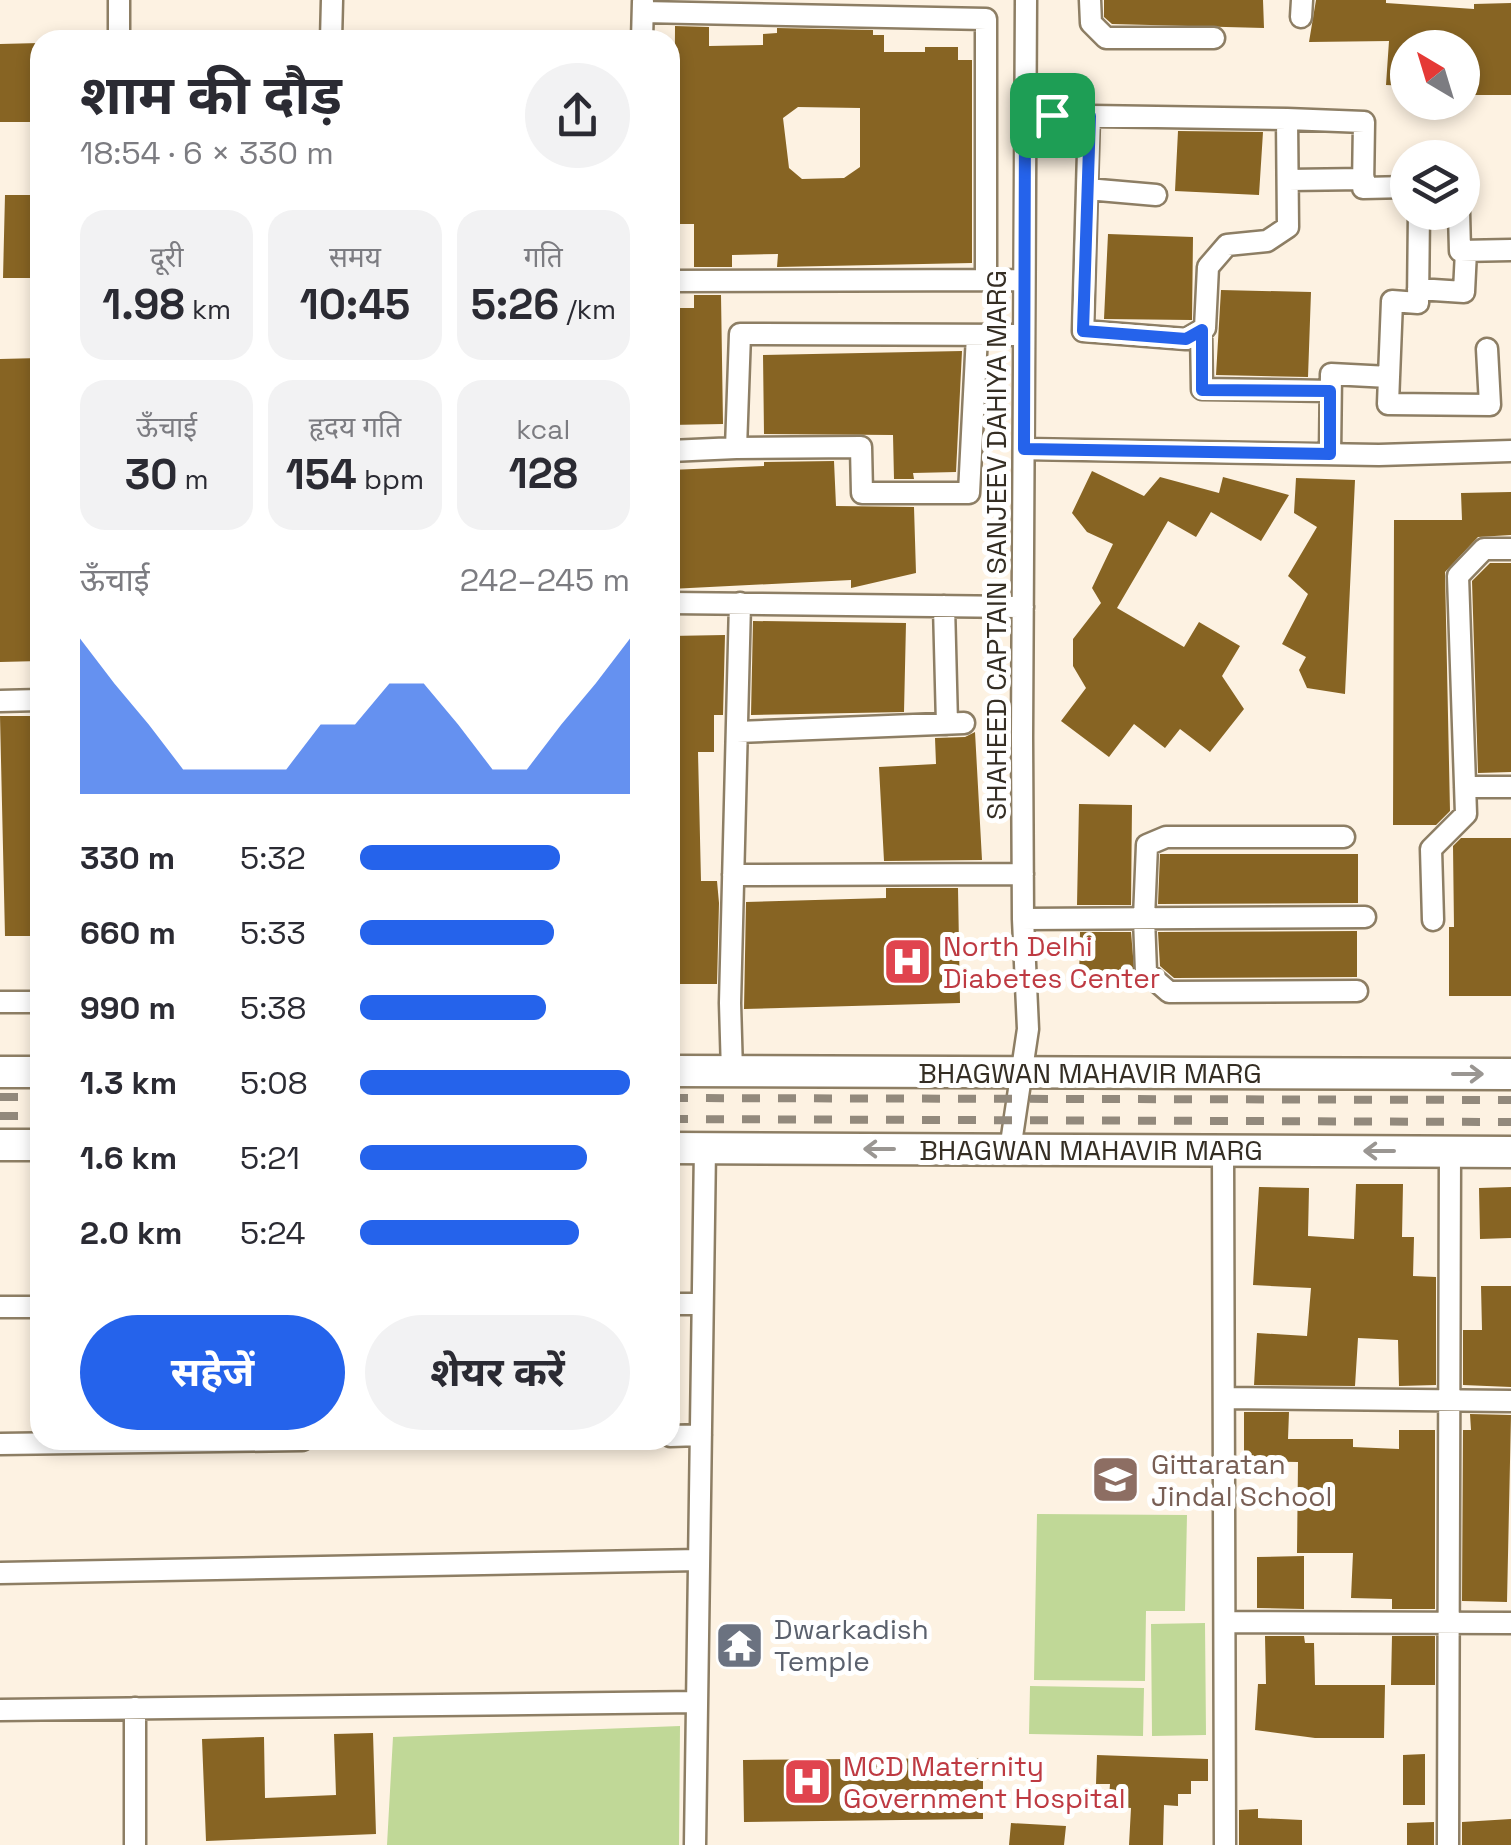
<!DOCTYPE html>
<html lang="hi">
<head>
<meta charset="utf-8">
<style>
  :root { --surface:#fff; --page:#f2f2f3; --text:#2b2b33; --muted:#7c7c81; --accent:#2563eb }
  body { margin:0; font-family:"Space Grotesk","Noto Sans Devanagari",sans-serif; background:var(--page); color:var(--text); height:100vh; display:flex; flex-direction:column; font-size:38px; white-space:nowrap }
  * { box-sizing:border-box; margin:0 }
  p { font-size:32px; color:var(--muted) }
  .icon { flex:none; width:55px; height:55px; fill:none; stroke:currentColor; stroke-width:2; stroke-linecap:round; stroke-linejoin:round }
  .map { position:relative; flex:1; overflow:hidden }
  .drawer { position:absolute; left:30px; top:30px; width:650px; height:1420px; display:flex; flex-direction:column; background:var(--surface); border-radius:30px; box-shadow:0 5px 15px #0003 }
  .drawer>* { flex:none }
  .needle { width:65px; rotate:322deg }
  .tools { position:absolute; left:1390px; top:30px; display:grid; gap:20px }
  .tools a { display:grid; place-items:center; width:90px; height:90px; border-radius:50%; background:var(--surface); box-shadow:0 5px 15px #0003; font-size:50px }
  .pin { position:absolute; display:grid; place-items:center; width:85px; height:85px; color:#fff; margin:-42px; border-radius:20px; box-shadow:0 5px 15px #0006 }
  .round { display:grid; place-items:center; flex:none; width:105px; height:105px; border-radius:52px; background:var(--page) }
  .overview { display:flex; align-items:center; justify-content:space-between; height:170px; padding:0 50px }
  h1 { font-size:55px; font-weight:700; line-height:75px }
  .stats { display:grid; grid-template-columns:repeat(3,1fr); gap:15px; height:170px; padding:10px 50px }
  .stats div { display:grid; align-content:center; border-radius:25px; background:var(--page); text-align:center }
  .stats b { font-size:42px; font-weight:700 }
  .stats small { font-size:28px; font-weight:400 }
  .stats p { font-size:28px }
  .chart { height:280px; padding:20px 50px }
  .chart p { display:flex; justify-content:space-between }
  .chart svg { width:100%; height:180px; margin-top:10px; fill:var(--accent); opacity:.7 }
  .cta { display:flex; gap:20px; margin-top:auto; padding:20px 50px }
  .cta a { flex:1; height:115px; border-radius:60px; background:var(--accent); color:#fff; font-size:40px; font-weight:700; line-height:115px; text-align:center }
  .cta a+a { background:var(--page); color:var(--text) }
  ul { padding:0 50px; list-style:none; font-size:32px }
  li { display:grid; grid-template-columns:160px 120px 1fr; align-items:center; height:75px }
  li i { height:25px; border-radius:12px; background:var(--accent) }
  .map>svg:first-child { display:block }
  .green { fill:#c0d897 }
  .building { fill:#876423; fill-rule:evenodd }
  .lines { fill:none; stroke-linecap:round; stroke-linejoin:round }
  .minor-casing { stroke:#8d7e64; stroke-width:25 }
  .secondary-casing { stroke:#8d7e64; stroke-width:35 }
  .minor { stroke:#fff; stroke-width:20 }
  .secondary { stroke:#fff; stroke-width:30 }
  .rail { stroke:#92897c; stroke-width:8; stroke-dasharray:18 18; stroke-linecap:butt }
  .oneway { stroke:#9a9692 }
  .route-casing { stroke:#fff; stroke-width:20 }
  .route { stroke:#2563eb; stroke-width:12 }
  .labels { text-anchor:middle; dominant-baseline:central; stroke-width:10; stroke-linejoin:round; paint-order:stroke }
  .street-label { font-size:28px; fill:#352e24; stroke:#fff }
  .health-label { font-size:28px; fill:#be3a42; stroke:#fff; text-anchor:start }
  .education-label { font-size:28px; fill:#785e54; stroke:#fff; text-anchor:start }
  .worship-label { font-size:28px; fill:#5b616d; stroke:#fff; text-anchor:start }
</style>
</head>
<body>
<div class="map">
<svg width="1511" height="1845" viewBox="0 0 1511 1845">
  <rect width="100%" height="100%" fill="#fdf2e2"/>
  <path class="green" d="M1037 1514 1187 1515 1185 1611H1146L1145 1681 1034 1680Z
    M1205 1623 1206 1735 1152 1736 1151 1624Z
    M1030 1686 1144 1688 1143 1736 1029 1734Z
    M680 1726 679 1845H387L393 1737Z"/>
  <path class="building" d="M1104 0H1263L1264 28 1112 24 1104 17Z
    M1316 0H1386V3L1474 9V4L1511 3V95H1462V48H1408V86L1386 85 1389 41 1309 42Z
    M675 26 709 27V46L763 45V34L777 33V28L873 30V35H884V52H925V47H958V60H972V263L777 267 778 254 732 255V267H694V224H674ZM798 107 860 108V167L844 178 802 179 789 168 783 118Z
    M40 43V122H0V44Z
    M1178 131 1263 132 1259 195 1175 191Z
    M5 195H40V278H3Z
    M1108 234 1193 237 1192 320 1104 319Z
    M1221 290 1311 292 1308 377 1216 375Z
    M694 295H721L723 424 670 425V308H694Z
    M962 351 956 472 913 473 914 479H894L893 435 764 434 763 355Z
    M40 358V661L0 662V359Z
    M834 461 836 506 914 507 916 573 851 588V580L670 589V470L764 466V462Z
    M1092 471 1144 496 1160 477 1219 493 1223 477 1289 495 1261 541 1211 512 1196 537 1168 521 1117 608 1184 647 1199 622 1240 646 1222 676 1244 709 1210 752 1180 729 1165 748 1134 724 1109 757 1061 721 1086 688 1073 666V639L1101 603 1092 588 1113 544 1087 532 1072 513Z
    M1296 478 1355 480 1345 694 1307 688 1299 670 1306 657 1282 644 1308 594 1288 576 1317 527 1294 513Z
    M1511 492V535L1478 537 1445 572 1450 811 1436 825H1393L1394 520H1462L1461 493Z
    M1490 563H1511V772L1478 773 1472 581Z
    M753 621 906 623 904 712 751 715Z
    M725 635 723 715H714V752H698L701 881H717L719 903 717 984H670V636Z
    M0 716H40V936H5Z
    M975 732 982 860 884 861 879 767 936 764 935 738 965 737Z
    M1079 804 1132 805 1131 905H1077Z
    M1461 838H1511V996H1449V927H1454L1453 846Z
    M1160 854H1358V903L1158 904Z
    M886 888H958L960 1003 744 1009 746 902 886 898Z
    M1357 931V977L1174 978 1160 966 1158 932Z
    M1080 932H1131L1135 980 1079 981Z
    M1356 1184H1403L1402 1237H1414L1413 1276 1436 1277V1385L1399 1386 1398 1340 1358 1338 1355 1386 1254 1385 1257 1333 1307 1336 1311 1288 1253 1285 1259 1187 1309 1188 1308 1236 1354 1239Z
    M1511 1187V1238L1480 1239 1479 1188Z
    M1481 1286H1511V1387L1463 1385V1330H1482Z
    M1244 1412H1289L1288 1439H1353V1447L1399 1449V1430H1435V1609H1392V1599L1351 1598 1353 1553H1297L1298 1462 1244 1461Z
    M1470 1414 1511 1415 1507 1602 1462 1601 1463 1430H1471Z
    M1304 1556V1609L1257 1608V1557Z
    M1265 1636H1304L1305 1643H1314L1315 1685H1385L1384 1738H1315L1255 1730 1258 1684H1266Z
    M1392 1636H1435V1685H1391Z
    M373 1733 376 1834 206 1841 202 1739 264 1737 265 1798 336 1795 334 1734Z
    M1425 1754V1805H1403V1755Z
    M1097 1755 1208 1759V1781H1191V1794H1178V1806L1164 1805 1163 1845H1129L1131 1808 1118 1807V1799L1109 1798 1110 1784H1096Z
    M983 1758V1819L744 1822 743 1760Z
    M1258 1809V1818L1302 1820V1845H1239V1810Z
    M1511 1819V1845H1462V1822Z
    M1434 1822V1845H1407V1823Z
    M1011 1823 1066 1826 1064 1845H1009Z"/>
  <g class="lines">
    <defs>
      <path id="minor" d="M119 0V40
        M1090 0 1091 23 1106 38H1214
        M643 12 986 19V281
        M1301 17 1302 0
        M331 40 332 0
        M642 40 643 2
        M1025 115 1287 119 1288 227 1267 241 1227 245 1208 267 1205 328 1186 339 1083 331 1089 116
        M1287 119 1364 122 1363 188 1408 187
        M1288 180 1364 179
        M1087 189 1156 195
        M1459 212 1460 251 1511 250
        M670 281 1024 280
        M1418 289 1464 292 1466 251
        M1201 330 1202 389 1330 391
        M977 335 969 493H862L861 447 736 448 740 334 1024 335
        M1389 377 1388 404 1490 405 1487 349
        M1024 449 1379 455 1511 451
        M670 451 736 448
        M1330 454 1331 374 1389 377 1392 301 1418 303 1419 212
        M670 603 1023 607
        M944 606 947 724
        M0 701 40 700
        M737 732 964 723
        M1465 787H1511
        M1344 837H1166L1147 845 1144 918 1146 972 1169 992 1357 991
        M733 875 1023 874
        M1023 919 1365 917
        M1433 920 1431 849 1466 814 1458 576 1484 549H1511
        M0 1002H40
        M732 1072 730 1003 740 603
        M1010 1150 1028 1029 1023 919 1022 737 1026 0
        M1223 1150 1225 1845
        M670 1304H702
        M0 1307H40
        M1224 1398 1511 1401
        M670 1436 701 1435
        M0 1444 302 1440
        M0 1573 699 1560
        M1225 1622 1511 1623
        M0 1710 697 1702
        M135 1845V1708
        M695 1845 705 1148
        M1448 1845 1450 1151"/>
      <path id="secondary" d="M670 1071 1511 1074
        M0 1072H40
        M0 1145H40
        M670 1148 1511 1152"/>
    </defs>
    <use href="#minor" class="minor-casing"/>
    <use href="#secondary" class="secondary-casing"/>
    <use href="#minor" class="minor"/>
    <use href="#secondary" class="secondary"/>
    <path class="rail" d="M0 1097H40
      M670 1098 1511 1100
      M0 1116H40
      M670 1119 1511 1122"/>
  </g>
  <defs><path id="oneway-shaft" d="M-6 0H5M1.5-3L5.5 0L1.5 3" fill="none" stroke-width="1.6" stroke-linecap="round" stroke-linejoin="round" transform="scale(2.5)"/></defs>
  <g class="oneway">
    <use href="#oneway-shaft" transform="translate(1468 1074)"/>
    <use href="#oneway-shaft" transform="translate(879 1149) rotate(-180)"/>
    <use href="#oneway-shaft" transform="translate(1379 1151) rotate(-180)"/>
  </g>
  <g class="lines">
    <defs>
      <path id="route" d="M1025 115 1090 116 1083 331 1186 339 1202 330V390L1330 391V454L1024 449Z"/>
    </defs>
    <use href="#route" class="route-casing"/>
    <use href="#route" class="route"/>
  </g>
  <defs>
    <symbol id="hospital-square" viewBox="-11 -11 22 22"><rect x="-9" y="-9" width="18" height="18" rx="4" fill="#e0444e" stroke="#fff"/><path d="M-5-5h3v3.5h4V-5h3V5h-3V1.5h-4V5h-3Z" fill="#fff"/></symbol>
    <symbol id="school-square" viewBox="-11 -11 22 22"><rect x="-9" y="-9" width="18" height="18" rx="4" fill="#8d6e63" stroke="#fff"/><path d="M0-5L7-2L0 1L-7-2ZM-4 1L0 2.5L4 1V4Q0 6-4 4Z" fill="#fff"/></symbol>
    <symbol id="temple-square" viewBox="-11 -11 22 22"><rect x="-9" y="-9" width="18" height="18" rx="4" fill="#6b7280" stroke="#fff"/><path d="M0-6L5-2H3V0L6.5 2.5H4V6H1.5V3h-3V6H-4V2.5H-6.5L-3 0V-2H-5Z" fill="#fff"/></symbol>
  </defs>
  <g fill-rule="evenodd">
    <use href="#hospital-square" x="880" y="934" width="55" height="55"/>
    <use href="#school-square" x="1088" y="1452" width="55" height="55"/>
    <use href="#temple-square" x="712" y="1618" width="55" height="55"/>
    <use href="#hospital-square" x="780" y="1754" width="55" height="55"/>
  </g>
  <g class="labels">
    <g class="street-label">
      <text transform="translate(996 545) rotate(-90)">SHAHEED CAPTAIN SANJEEV DAHIYA MARG</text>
      <text x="1090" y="1073">BHAGWAN MAHAVIR MARG</text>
      <text x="1091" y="1150">BHAGWAN MAHAVIR MARG</text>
    </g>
    <g class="health-label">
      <text x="943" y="946">North Delhi<tspan x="943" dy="32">Diabetes Center</tspan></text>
      <text x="843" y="1766">MCD Maternity<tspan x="843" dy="32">Government Hospital</tspan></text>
    </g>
    <g class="education-label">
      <text x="1151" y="1464">Gittaratan<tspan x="1151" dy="32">Jindal School</tspan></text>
    </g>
    <g class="worship-label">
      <text x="774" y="1629">Dwarkadish<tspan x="774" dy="32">Temple</tspan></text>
    </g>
  </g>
</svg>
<div class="tools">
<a><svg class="needle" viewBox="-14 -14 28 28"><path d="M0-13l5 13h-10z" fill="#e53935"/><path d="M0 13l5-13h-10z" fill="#7c7c81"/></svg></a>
<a><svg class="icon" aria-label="layers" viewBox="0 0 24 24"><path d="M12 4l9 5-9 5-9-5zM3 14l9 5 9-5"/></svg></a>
</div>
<div class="pin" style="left:1052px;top:115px;background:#1e9e55"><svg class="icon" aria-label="arrive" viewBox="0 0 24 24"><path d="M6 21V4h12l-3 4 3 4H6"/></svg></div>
<section class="drawer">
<div class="overview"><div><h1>शाम की दौड़</h1><p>18:54 · 6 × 330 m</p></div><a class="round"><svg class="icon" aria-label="share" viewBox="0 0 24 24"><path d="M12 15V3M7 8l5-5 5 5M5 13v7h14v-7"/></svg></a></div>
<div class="stats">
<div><p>दूरी</p><b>1.98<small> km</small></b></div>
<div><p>समय</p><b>10:45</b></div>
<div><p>गति</p><b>5:26<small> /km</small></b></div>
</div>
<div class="stats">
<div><p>ऊँचाई</p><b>30<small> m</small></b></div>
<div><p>हृदय गति</p><b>154<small> bpm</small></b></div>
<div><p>kcal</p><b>128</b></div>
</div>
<div class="chart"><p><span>ऊँचाई</span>242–245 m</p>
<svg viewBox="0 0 160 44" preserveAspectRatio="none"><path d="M0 44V6L10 17L20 27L30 38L40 38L50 38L60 38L70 27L80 27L90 17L100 17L110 27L120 38L130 38L140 27L150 17L160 6V44z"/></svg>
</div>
<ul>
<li><b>330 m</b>5:32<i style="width:74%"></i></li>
<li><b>660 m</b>5:33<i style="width:72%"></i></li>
<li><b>990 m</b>5:38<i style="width:69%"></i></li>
<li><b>1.3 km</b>5:08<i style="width:100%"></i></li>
<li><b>1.6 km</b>5:21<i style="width:84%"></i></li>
<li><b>2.0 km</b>5:24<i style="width:81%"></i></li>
</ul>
<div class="cta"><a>सहेजें</a><a>शेयर करें</a></div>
</section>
</div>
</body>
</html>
